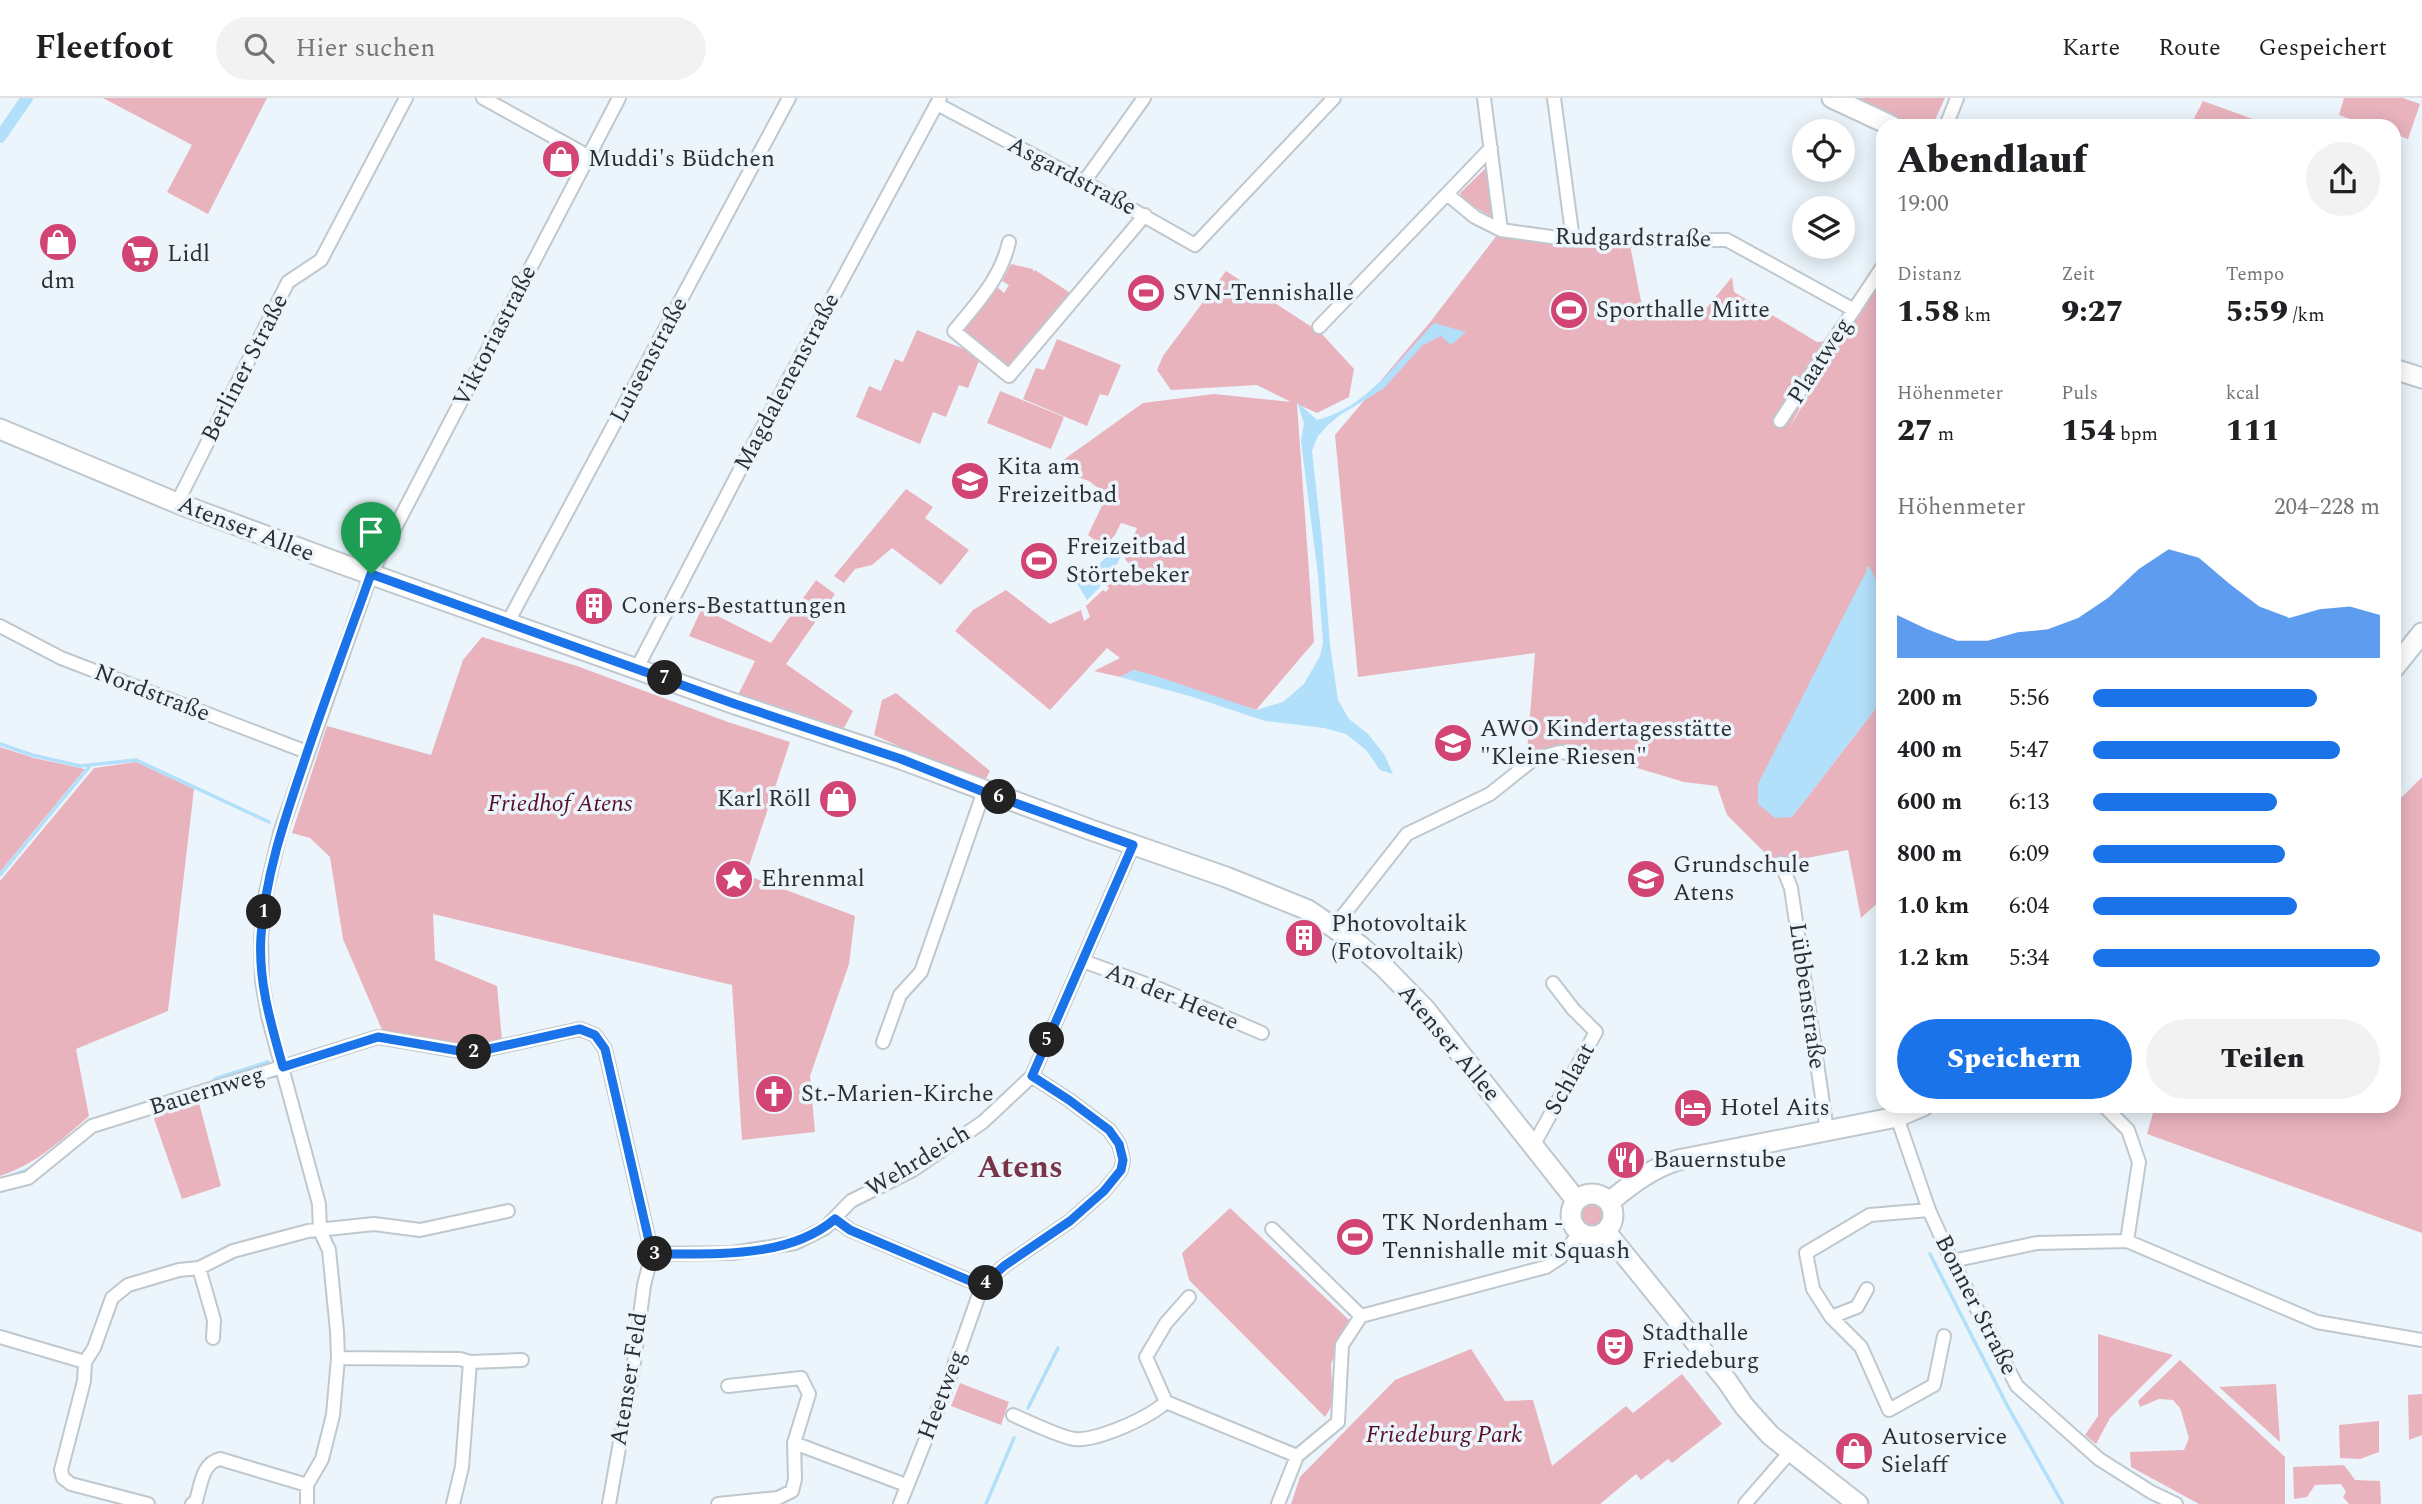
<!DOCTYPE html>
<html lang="de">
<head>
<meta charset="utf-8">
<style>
  :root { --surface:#fff; --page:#f2f2f2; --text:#202124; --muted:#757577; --line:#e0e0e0; --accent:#1a73e8 }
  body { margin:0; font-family:Spectral,serif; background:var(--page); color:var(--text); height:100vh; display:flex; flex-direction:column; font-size:26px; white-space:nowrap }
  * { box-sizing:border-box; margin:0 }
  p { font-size:23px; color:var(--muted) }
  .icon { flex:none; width:38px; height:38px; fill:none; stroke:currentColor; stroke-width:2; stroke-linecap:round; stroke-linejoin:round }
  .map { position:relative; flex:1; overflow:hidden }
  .panel { position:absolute; left:1876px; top:21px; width:525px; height:994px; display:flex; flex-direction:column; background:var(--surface); border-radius:21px; box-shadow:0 4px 18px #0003 }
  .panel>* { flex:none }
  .fabs { position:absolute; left:1792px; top:21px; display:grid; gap:14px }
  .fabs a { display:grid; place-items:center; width:63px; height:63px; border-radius:50%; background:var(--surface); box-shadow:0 4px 18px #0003; font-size:35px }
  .pin { position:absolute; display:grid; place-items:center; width:60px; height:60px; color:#fff; margin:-72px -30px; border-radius:50% 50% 50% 0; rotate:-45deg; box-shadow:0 0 7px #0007 }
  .pin .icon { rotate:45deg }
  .km { position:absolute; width:35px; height:35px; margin:-18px; border-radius:50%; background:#222; color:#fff; font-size:19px; line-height:35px; text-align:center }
  .round { display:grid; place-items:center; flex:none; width:74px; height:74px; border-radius:37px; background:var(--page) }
  .overview { display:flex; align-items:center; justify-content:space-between; height:119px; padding:0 21px }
  h1 { font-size:38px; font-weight:800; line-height:52px }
  .metrics { display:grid; grid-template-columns:repeat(3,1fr); gap:10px; height:119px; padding:7px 21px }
  .metrics div { display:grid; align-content:center }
  .metrics b { font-size:30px; font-weight:800 }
  .metrics small { font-size:19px; font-weight:400 }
  .metrics p { font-size:19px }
  .chart { height:196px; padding:14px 21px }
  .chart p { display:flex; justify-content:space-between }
  .chart svg { width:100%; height:126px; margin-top:7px; fill:var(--accent); opacity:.7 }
  .primary-button { display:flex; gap:14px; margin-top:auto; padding:14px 21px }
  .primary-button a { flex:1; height:80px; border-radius:42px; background:var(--accent); color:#fff; font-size:28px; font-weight:800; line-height:80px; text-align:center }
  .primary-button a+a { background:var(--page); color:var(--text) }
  ul { padding:0 21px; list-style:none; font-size:23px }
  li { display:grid; grid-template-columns:112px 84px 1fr; align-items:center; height:52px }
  li i { height:18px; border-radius:9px; background:var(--accent) }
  header { display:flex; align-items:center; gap:42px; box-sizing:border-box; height:98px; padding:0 35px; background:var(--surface); border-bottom:2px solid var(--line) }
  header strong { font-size:33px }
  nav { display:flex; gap:38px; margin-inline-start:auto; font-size:24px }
  .search { width:490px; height:63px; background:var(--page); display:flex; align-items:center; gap:18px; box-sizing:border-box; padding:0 24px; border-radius:38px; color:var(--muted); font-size:26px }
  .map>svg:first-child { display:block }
  .green { fill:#e9b3be }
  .water { fill:#b2dffa }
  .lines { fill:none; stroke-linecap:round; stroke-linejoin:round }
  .stream { stroke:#b2dffa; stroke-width:3.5 }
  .canal { stroke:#b2dffa; stroke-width:12 }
  .street-casing { stroke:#bec8ce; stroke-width:16 }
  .secondary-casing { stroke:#bec8ce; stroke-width:23 }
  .street { stroke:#fff; stroke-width:12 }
  .secondary { stroke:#fff; stroke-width:19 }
  .route-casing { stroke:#fff; stroke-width:14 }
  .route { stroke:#1a73e8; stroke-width:9 }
  .labels { text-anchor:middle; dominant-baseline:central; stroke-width:7; stroke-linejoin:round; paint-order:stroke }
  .poi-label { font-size:24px; fill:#2c3032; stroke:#ebf5fb; text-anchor:start }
  .street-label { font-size:24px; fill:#2c3032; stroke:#ebf5fb }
  .park-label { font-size:24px; font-style:italic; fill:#570f29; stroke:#ebf5fb }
  .district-label { font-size:32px; font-weight:bold; fill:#7a3448; stroke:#ebf5fb }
</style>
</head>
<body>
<header>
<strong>Fleetfoot</strong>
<div class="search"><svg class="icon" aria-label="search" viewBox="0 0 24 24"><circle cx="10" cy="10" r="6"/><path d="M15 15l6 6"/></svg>Hier suchen</div>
<nav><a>Karte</a><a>Route</a><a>Gespeichert</a></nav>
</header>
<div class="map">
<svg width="2422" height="1406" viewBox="0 0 2422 1406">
  <rect width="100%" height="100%" fill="#ebf5fb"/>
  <path class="green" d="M103 0H267L208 116 167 94 192 47Z
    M1841 0H1945L1932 28H1902Z
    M2344 0H2403L2420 6 2408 41 2394 36V28H2370L2339 17Z
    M2203 3 2272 28H2190Z
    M1487 69 1491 72 1496 121 1464 103 1460 95Z
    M1501 132 1629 142 1644 218 1705 212 1732 179 1734 194 1817 244 1834 243 1789 331 1878 175 1883 177V496L1868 468 1792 719 1883 601V800L1861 820 1848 752 1781 765 1763 753 1727 717 1717 688 1684 684 1567 649 1527 654 1535 555 1358 579 1335 337 1431 223Z
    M1011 166 1033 171V174L1035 172 1072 196 1008 275 958 234 996 188 1004 195 1009 187 1002 183Z
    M1226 173 1321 235 1354 271 1349 299 1317 315 1297 306 1314 544 1256 612 1134 572 1120 579 1094 573 1120 560 1107 550 1050 612 955 533 973 512 1006 492 1050 526 1081 512 1084 523 1090 519 1086 508 1103 492 1106 494 1109 490 1107 488 1117 475H1129V466L1125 461 1137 430 1121 425 1115 437 1104 449 1088 437 1107 397 1089 383 1052 370 1143 305 1214 296 1291 304 1257 287 1171 292 1157 272 1163 258Z
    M917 232 981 258 968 290 959 287 946 319 933 314 920 346 856 319 869 288 881 293 895 261 903 264Z
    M1057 241 1121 267 1108 298 1100 296 1087 328 1023 301 1036 270 1044 272Z
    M1000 293 1064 319 1051 351 987 325Z
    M906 391 933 409 925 420 969 452 941 487 892 450 872 467 855 471 844 485 834 478Z
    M816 482 835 496 786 566 853 613 844 630 738 597 755 563 689 538 702 510 771 545Z
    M482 539 577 568 728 624 790 644 746 777 855 818 849 866 810 978 815 1034 742 1042 732 887 433 816 435 862 497 888 502 942 469 949 383 934 343 841 330 759 310 740 292 735 327 628 431 657 463 562Z
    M896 595 990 673 983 686 874 637 882 602Z
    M0 649 34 660 85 671 0 774Z
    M136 664 194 691 168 913 76 951 89 1018C60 1043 38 1065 0 1078V783L94 670Z
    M2422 679V1135L2147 1036 2155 1008H2394V707Z
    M198 1001 221 1088 182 1101 153 1018Z
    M1578 1118a14 14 0 1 1 28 0a14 14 0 1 1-28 0Z
    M1230 1110 1349 1222 1331 1266 1333 1306 1325 1319 1189 1182 1182 1155Z
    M2098 1236 2173 1257 2110 1320 2096 1346 2085 1337 2098 1318Z
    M1471 1251 1505 1303 1533 1302 1552 1368 1626 1308 1633 1315 1682 1276 1722 1326 1672 1365 1668 1361 1641 1382 1636 1376 1600 1406H1291L1300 1379 1395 1282Z
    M2180 1262 2285 1359V1406H2199L2131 1369 2130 1354 2184 1352 2189 1340 2180 1310 2173 1302 2159 1301 2140 1309 2138 1303Z
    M960 1285 1009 1304 1001 1327 951 1308Z
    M2276 1286 2280 1344 2219 1289Z
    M2422 1296V1337L2409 1342 2408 1297Z
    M2379 1323V1354L2360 1361 2340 1360 2339 1327Z
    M2344 1367 2355 1382 2380 1383 2381 1406H2349L2343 1399 2346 1394 2341 1386 2315 1387 2307 1399 2294 1401 2293 1369Z"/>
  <path class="water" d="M1434 225 1466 234 1451 247 1441 238 1423 247 1383 291 1340 317 1328 327 1318 338 1312 353 1322 443 1330 547 1338 602 1349 621 1368 636 1384 656 1393 676 1380 672 1366 652 1346 636 1324 630 1265 623 1193 599 1120 579 1134 572 1153 577 1256 612 1283 604 1304 586 1320 558 1323 545 1318 477 1301 343 1304 325 1297 304 1317 322C1367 310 1400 260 1434 225Z
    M1117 449 1124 452C1115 472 1103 487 1087 502L1073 479 1077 474 1089 486 1092 482 1087 478Z
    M1869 468 1883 496V601L1792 719 1775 720 1758 706V686Z"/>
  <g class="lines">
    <path class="stream" d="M0 646 32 657 80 668 136 662 269 724
      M0 777 90 668
      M208 987 217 980 268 964
      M8 1079 30 1071
      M1930 1156 2008 1309 2063 1406
      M1028 1310 1058 1250
      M986 1406 1014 1340"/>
    <path class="canal" d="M0 39 27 0"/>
    <defs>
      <path id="street" d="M483 0 588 58
        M1484 0 1501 132
        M1554 0 1573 142
        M937 6 1084 84 1195 147 1334 0
        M1946 28 1957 0
        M1084 84 1144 0
        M1447 96 1475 119 1501 132 1573 142H1727L1854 212
        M1009 144C1001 180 977 205 954 233L1009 278 1145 117
        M1319 229 1491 50
        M1780 323 1883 168
        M177 405 288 184 321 162 406 0
        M508 524 789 0
        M0 528 61 560 307 654
        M637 570 743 366 940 0
        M1781 765 1791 790 1827 1033
        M1334 829 1407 736 1490 696 1534 661 1560 654 1586 657
        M1083 863 1162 892 1262 935
        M883 944 900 897 921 874 984 693
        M2104 1008 2128 1032 2139 1064 2127 1143
        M1897 1019 1929 1112 1952 1163 2017 1288 2099 1361 2151 1394 2176 1406
        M1533 1048 1596 934 1573 911 1553 885
        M0 1087 28 1080 92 1028 378 939 471 955 580 931 595 937 605 951 652 1156 644 1187 633 1271 609 1406
        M1929 1112 1870 1117 1806 1155 1813 1191 1831 1219 1861 1249 1889 1312 1934 1287 1944 1238
        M835 1121 850 1132 982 1188
        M1272 1131 1361 1218
        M652 1156 732 1155 795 1145 825 1130 851 1103 913 1072 983 1024 1032 978 1133 747
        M1952 1163 2037 1145 2127 1143 2317 1224 2422 1242
        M199 1170 214 1222 213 1240
        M1189 1199 1166 1225 1146 1259 1166 1304 1297 1358
        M1831 1219 1857 1209 1867 1191
        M0 1239 85 1264
        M338 1260 460 1261 470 1264 462 1369 453 1406
        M470 1264 522 1262
        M1013 1317C1027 1323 1062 1340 1075 1341 1098 1343 1150 1319 1166 1304
        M794 1345 906 1387
        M148 1406 71 1386 63 1380 61 1372 84 1283 85 1264 94 1250 112 1200 128 1187 179 1172 199 1170 233 1153 308 1133 374 1126 420 1132 508 1113
        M192 1406 196 1403C201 1387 202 1365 220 1361L307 1387
        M307 1406V1387L322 1361 333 1317 338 1260 337 1233 329 1152 320 1133 319 1106 268 918 262 883 261 840 266 794 280 735 371 476 619 0
        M718 1406 778 1400 792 1393 795 1381 794 1345 809 1296 801 1280 728 1288
        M900 1406 945 1293 982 1188 1004 1168 1070 1123 1104 1093 1121 1072 1123 1062 1119 1046 1109 1032 1069 1002 1032 978
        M1278 1406 1297 1358 1338 1324 1342 1247 1361 1218 1546 1169 1561 1159 1579 1135
        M1745 1406 1790 1354"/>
      <path id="secondary" d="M1832 0 1892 28
        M2394 271 2422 280
        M0 331 177 405 339 465 735 606 901 661 1091 732 1226 779 1308 812 1359 847 1383 868 1425 911 1576 1102
        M2394 570 2422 535
        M1571 1117a21 21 0 1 1 42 0a21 21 0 1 1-42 0Z
        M1609 1104C1632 1086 1650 1071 1678 1062L1897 1019 1923 1008
        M1606 1134 1727 1283 1744 1308 1770 1337 1858 1406"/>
    </defs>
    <use href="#street" class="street-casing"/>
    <use href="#secondary" class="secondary-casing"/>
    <use href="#street" class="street"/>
    <use href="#secondary" class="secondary"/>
  </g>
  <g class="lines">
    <defs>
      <path id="route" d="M371 476 735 606 901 661 984 694 1133 747 1032 978 1069 1002 1109 1032 1119 1046 1123 1062 1121 1072 1104 1093 1070 1123 1004 1168 982 1188 850 1132 835 1121C787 1162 712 1155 652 1156L605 951 595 937 580 931 471 955 378 939 283 969C271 926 258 884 261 838 265 779 284 723 303 667 324 603 348 540 371 476Z"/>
    </defs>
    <use href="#route" class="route-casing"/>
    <use href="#route" class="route"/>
  </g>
  <defs>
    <symbol id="shop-disc" viewBox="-11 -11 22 22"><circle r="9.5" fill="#d14473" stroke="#ebf5fb"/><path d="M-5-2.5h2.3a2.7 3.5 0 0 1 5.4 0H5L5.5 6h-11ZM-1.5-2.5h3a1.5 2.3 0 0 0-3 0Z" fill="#fff"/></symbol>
    <symbol id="supermarket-disc" viewBox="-11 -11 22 22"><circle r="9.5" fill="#d14473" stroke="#ebf5fb"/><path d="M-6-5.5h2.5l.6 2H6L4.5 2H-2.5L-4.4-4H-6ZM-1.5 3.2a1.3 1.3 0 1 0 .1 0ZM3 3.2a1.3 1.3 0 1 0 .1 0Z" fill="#fff"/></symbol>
    <symbol id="stadium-disc" viewBox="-11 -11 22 22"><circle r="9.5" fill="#d14473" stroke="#ebf5fb"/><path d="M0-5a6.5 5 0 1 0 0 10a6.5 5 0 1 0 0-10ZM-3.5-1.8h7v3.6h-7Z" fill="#fff"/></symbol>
    <symbol id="school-disc" viewBox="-11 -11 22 22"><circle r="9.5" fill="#d14473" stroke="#ebf5fb"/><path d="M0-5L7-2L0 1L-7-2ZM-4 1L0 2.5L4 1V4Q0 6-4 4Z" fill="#fff"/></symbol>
    <symbol id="building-disc" viewBox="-11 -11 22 22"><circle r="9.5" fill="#d14473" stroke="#ebf5fb"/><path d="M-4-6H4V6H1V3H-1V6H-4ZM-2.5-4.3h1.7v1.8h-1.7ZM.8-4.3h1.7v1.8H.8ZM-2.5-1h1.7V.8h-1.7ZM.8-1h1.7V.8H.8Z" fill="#fff"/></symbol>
    <symbol id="sight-disc" viewBox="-11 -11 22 22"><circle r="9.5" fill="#d14473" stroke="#ebf5fb"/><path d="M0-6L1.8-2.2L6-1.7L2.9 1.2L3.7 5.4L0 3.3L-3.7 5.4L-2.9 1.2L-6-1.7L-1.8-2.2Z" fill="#fff"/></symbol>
    <symbol id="church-disc" viewBox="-11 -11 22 22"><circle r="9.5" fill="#d14473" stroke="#ebf5fb"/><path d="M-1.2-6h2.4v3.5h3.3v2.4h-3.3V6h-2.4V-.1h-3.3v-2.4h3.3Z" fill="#fff"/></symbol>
    <symbol id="hotel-disc" viewBox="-11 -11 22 22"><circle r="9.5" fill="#d14473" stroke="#ebf5fb"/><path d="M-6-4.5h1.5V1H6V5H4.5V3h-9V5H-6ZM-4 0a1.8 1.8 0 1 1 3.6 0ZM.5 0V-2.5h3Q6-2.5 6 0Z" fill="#fff"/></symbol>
    <symbol id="restaurant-disc" viewBox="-11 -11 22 22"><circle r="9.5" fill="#d14473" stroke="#ebf5fb"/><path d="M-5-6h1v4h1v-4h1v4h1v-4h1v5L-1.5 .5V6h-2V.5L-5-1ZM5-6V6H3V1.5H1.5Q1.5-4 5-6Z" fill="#fff"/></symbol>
    <symbol id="theatre-disc" viewBox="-11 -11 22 22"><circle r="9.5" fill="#d14473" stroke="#ebf5fb"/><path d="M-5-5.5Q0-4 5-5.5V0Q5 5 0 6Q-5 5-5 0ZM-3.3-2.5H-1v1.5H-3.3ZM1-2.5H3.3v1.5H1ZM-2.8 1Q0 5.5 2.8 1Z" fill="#fff"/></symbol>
  </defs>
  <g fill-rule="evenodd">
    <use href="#shop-disc" x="539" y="39" width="44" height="44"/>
    <use href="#shop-disc" x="36" y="122" width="44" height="44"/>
    <use href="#supermarket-disc" x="118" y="134" width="44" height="44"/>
    <use href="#stadium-disc" x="1124" y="173" width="44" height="44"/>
    <use href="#stadium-disc" x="1547" y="190" width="44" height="44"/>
    <use href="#school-disc" x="948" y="361" width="44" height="44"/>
    <use href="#stadium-disc" x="1017" y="441" width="44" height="44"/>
    <use href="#building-disc" x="572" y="486" width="44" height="44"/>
    <use href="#school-disc" x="1431" y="623" width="44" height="44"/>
    <use href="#shop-disc" x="816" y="679" width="44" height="44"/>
    <use href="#sight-disc" x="712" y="759" width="44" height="44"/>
    <use href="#school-disc" x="1624" y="759" width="44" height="44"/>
    <use href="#building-disc" x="1282" y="818" width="44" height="44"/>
    <use href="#church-disc" x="752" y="974" width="44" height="44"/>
    <use href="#hotel-disc" x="1671" y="988" width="44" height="44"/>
    <use href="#restaurant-disc" x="1604" y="1040" width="44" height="44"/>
    <use href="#stadium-disc" x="1333" y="1117" width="44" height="44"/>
    <use href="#theatre-disc" x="1593" y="1227" width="44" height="44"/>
    <use href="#shop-disc" x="1832" y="1331" width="44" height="44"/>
  </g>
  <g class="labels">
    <g class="poi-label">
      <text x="588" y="61">Muddi's Büdchen</text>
      <text x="167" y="156">Lidl</text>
      <text x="58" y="183" text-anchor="middle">dm</text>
      <text x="1173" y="195">SVN-Tennishalle</text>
      <text x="1596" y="212">Sporthalle Mitte</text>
      <text x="997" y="369">Kita am<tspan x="997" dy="28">Freizeitbad</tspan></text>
      <text x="1066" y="449">Freizeitbad<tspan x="1066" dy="28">Störtebeker</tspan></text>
      <text x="621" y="508">Coners-Bestattungen</text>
      <text x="1480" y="631">AWO Kindertagesstätte<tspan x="1480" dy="28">"Kleine Riesen"</tspan></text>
      <text x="811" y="701" text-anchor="end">Karl Röll</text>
      <text x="1673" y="767">Grundschule<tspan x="1673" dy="28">Atens</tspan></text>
      <text x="761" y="781">Ehrenmal</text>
      <text x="1331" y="826">Photovoltaik<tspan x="1331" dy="28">(Fotovoltaik)</tspan></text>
      <text x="801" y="996">St.-Marien-Kirche</text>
      <text x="1720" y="1010">Hotel Aits</text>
      <text x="1653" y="1062">Bauernstube</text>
      <text x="1382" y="1125">TK Nordenham -<tspan x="1382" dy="28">Tennishalle mit Squash</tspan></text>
      <text x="1642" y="1235">Stadthalle<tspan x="1642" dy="28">Friedeburg</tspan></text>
      <text x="1881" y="1339">Autoservice<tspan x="1881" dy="28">Sielaff</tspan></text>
    </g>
    <g class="street-label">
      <text transform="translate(1072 78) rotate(28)">Asgardstraße</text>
      <text transform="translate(1633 140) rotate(1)">Rudgardstraße</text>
      <text transform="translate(495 238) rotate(-63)">Viktoriastraße</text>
      <text transform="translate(649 262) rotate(-62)">Luisenstraße</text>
      <text transform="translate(1820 263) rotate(-57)">Plaatweg</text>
      <text transform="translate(245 270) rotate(-63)">Berliner Straße</text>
      <text transform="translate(787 284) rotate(-62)">Magdalenenstraße</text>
      <text transform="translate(246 431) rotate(21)">Atenser Allee</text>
      <text transform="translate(152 595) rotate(21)">Nordstraße</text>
      <text transform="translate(1807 898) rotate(82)">Lübbenstraße</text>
      <text transform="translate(1172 899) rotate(22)">An der Heete</text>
      <text transform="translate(1449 945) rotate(50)">Atenser Allee</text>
      <text transform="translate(1570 981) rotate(-61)">Schlaat</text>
      <text transform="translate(207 993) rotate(-17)">Bauernweg</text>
      <text transform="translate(918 1063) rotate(-31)">Wehrdeich</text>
      <text transform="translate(1976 1207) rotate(63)">Bonner Straße</text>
      <text transform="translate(629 1281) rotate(-81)">Atenser Feld</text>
      <text transform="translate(942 1297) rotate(-69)">Heetweg</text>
    </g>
    <g class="park-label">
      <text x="560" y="706">Friedhof Atens</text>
      <text x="1444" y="1337">Friedeburg Park</text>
    </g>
    <g class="district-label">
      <text x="1020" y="1069">Atens</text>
    </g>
  </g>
</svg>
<div class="fabs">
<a><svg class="icon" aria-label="locate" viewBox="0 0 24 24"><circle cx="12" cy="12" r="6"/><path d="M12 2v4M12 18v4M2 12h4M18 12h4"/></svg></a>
<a><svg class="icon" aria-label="layers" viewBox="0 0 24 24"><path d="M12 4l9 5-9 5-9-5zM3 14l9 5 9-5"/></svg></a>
</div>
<div class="pin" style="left:371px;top:476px;background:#1e9e55"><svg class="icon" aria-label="arrive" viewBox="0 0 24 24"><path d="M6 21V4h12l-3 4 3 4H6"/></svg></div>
<b class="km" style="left:264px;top:814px">1</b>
<b class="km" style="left:474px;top:954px">2</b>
<b class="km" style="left:655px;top:1156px">3</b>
<b class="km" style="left:986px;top:1185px">4</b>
<b class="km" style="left:1047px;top:942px">5</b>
<b class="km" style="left:999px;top:699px">6</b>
<b class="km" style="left:665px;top:580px">7</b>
<section class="panel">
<div class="overview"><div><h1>Abendlauf</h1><p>19:00</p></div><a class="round"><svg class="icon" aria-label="share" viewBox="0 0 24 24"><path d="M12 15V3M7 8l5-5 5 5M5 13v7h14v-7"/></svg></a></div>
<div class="metrics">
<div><p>Distanz</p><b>1.58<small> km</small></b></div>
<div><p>Zeit</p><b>9:27</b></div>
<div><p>Tempo</p><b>5:59<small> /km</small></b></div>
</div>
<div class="metrics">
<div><p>Höhenmeter</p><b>27<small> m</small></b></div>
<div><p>Puls</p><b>154<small> bpm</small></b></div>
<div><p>kcal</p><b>111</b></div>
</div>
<div class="chart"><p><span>Höhenmeter</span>204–228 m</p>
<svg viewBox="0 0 160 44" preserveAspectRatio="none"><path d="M0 44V29L10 34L20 38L30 38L40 35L50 34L60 30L70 23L80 13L90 6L100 9L110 18L120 26L130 30L140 27L150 26L160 29V44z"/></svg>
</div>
<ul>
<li><b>200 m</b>5:56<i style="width:78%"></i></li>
<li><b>400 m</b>5:47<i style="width:86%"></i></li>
<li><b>600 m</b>6:13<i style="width:64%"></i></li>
<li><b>800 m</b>6:09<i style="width:67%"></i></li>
<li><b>1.0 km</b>6:04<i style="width:71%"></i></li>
<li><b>1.2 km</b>5:34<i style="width:100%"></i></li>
</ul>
<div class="primary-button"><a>Speichern</a><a>Teilen</a></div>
</section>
</div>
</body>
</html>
